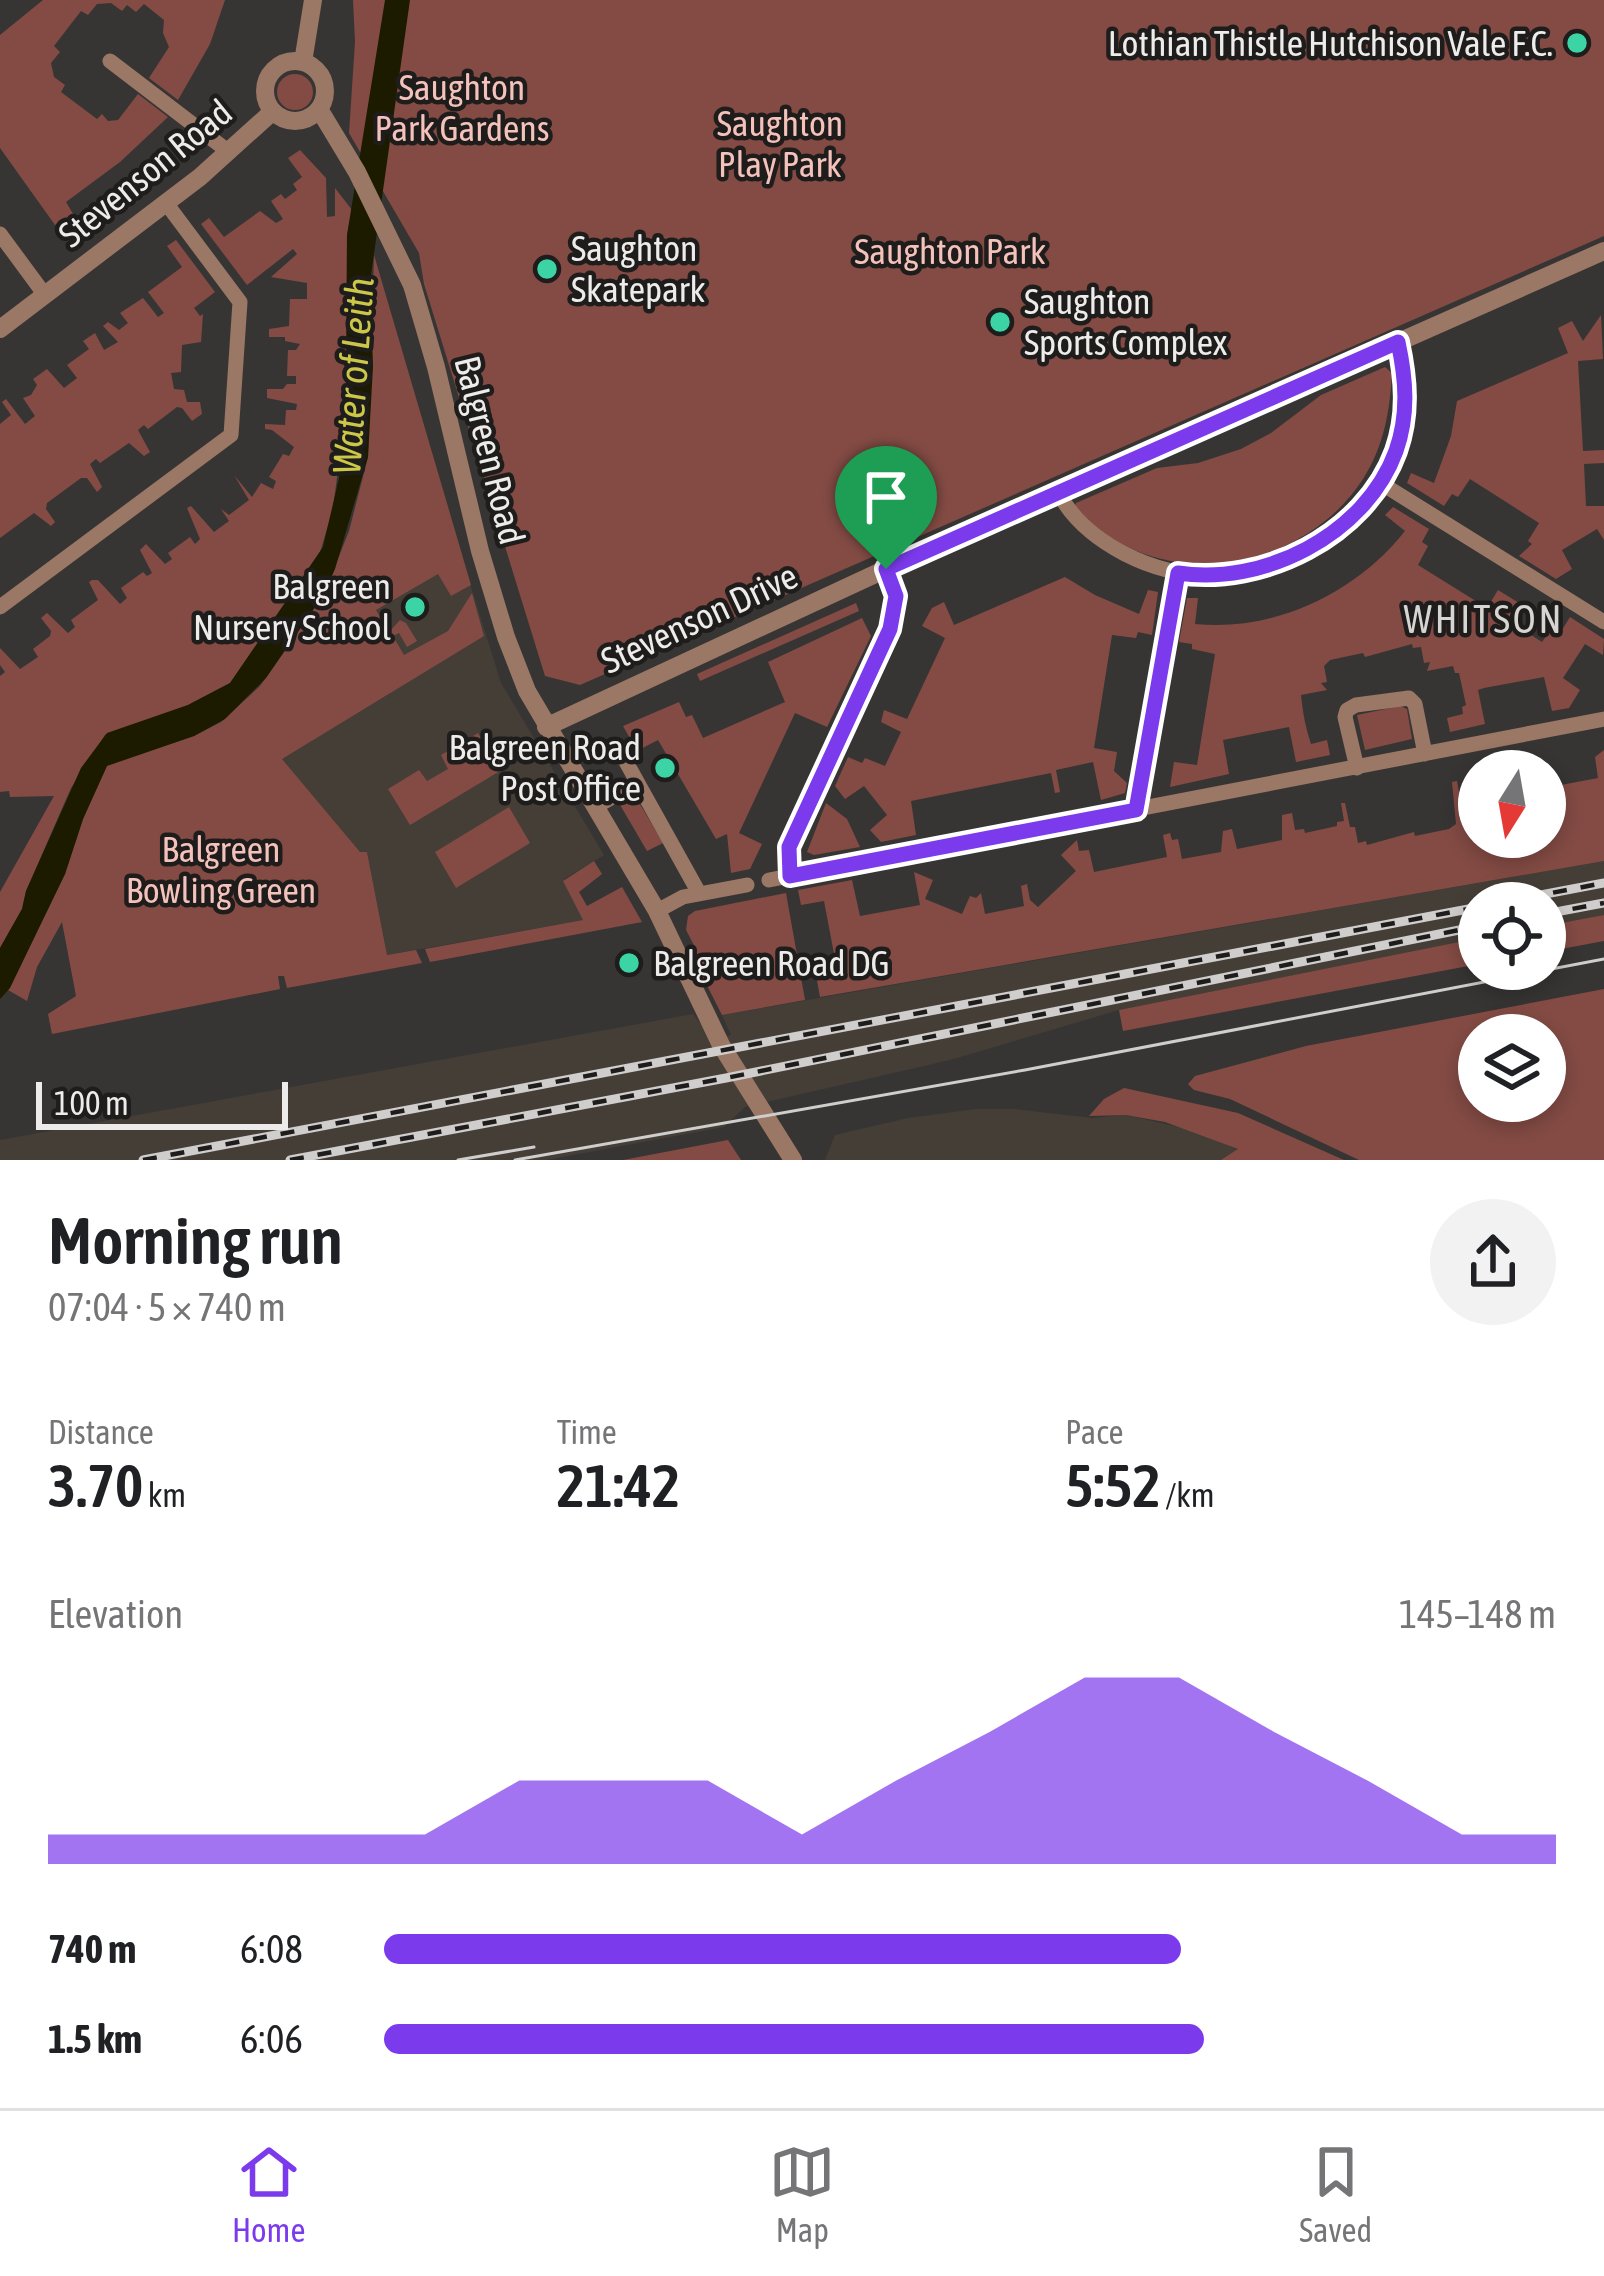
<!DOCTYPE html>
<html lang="en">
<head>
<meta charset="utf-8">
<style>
  :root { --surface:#fff; --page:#f2f2f2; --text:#202124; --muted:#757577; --line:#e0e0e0; --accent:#7c3aed }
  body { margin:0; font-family:"Asap Condensed",sans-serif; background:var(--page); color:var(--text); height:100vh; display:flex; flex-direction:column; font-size:45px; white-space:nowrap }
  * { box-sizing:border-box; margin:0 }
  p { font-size:39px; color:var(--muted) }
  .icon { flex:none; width:66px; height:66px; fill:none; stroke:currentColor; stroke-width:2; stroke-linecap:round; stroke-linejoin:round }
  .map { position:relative; height:1160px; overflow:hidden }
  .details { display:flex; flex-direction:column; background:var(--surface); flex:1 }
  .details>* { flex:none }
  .needle { width:78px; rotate:191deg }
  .controls { position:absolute; left:1458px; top:750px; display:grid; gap:24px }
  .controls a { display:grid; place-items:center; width:108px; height:108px; border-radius:50%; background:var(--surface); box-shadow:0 6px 18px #0003; font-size:60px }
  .scale { position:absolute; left:36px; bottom:30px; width:252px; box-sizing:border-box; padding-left:12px; border:6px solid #edeceb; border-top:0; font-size:33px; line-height:42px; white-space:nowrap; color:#edeceb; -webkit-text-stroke:9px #1e1d1c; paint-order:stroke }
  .pin { position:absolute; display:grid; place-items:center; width:102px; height:102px; color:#fff; margin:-123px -51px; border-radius:50% 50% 50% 0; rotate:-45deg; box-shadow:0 0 12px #0007 }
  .pin .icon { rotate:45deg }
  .round { display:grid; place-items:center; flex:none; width:126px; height:126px; border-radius:63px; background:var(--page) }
  .overview { display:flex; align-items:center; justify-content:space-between; height:204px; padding:0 48px }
  h1 { font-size:66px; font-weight:600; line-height:90px }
  .stats { display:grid; grid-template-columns:repeat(3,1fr); gap:18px; height:204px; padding:12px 48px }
  .stats div { display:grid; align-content:center }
  .stats b { font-size:60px; font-weight:600 }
  .stats small { font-size:33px; font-weight:400 }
  .stats p { font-size:33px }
  .chart { height:336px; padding:24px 48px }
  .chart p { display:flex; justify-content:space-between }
  .chart svg { width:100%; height:216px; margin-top:12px; fill:var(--accent); opacity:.7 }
  ul { padding:0 48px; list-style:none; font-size:39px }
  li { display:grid; grid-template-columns:192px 144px 1fr; align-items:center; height:90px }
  li i { height:30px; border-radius:15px; background:var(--accent) }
  .menu { display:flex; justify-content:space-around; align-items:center; height:168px; border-top:3px solid var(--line); background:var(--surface); font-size:33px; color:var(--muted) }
  .menu a { display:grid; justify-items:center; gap:6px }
  .menu .on { color:var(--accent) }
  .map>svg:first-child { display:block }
  .built { fill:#443e37 }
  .green { fill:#834b44; fill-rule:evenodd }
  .water { fill:#1c1b00 }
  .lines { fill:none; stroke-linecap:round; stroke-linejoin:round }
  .minor { stroke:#9b7765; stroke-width:15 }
  .tertiary { stroke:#9b7765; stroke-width:18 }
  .tram { stroke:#cfcecd; stroke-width:3 }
  .rail-casing { stroke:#cfcecd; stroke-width:9 }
  .rail { stroke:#1e1d1c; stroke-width:4.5; stroke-dasharray:14; stroke-linecap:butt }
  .route-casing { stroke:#fff; stroke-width:24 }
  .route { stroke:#7c3aed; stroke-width:15 }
  .poi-dot { fill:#3cd4a4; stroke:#1e1d1c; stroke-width:4.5 }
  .labels { text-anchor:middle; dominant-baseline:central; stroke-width:9; stroke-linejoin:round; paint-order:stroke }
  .poi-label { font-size:36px; fill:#edeceb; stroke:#1e1d1c; text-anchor:end }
  .park-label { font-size:36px; fill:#f4c2bb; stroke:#1e1d1c }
  .street-label { font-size:36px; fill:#edeceb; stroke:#1e1d1c }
  .water-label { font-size:39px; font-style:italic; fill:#ccc746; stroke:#1e1d1c }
  .neighbourhood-label { font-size:39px; letter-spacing:3px; fill:#d7d5d2; stroke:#1e1d1c }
</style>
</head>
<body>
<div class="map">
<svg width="1604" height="1160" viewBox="0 0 1604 1160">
  <rect width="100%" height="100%" fill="#373534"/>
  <path class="built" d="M447 510 501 683 604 855 564 879 584 920 387 955 367 852 360 853 281 758 391 693 353 622Z
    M1604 861V915L1545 926V903H1479V938L1119 1010 950 1060 745 1107 724 1127 546 1160H0V1140L693 1014 712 1039 731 1035 722 1015Z
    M976 1109H1014L1092 1118 1126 1115 1192 1130 1239 1150 1221 1160H825L835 1135 908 1118Z"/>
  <path class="green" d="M43 0H225L210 44 178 100 149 78 169 47 163 33 164 20 144 4 136 12 127 5 122 11 111 3 97 4 88 15 81 11 54 46 60 52 51 63 54 77 65 85 61 92 97 119 102 114 108 121 118 120 138 94 168 117 120 162 66 202 85 234 70 245 61 233 67 228 62 221 55 225 0 148V35Z
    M353 0H1604V236L580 685 545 676 424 284 419 253 349 133 355 42Z
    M277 92a18 18 0 1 1 36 0a18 18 0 1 1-36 0Z
    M300 150 326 178 327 217 335 216V188L352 210 347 235 346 409 333 508 319 556 230 683 188 705 105 735 71 788 26 891 22 909 0 948V892L54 796 10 797 9 791 0 792V676L5 672 0 665V648L20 669 38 657 33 649 50 636 51 631 41 618 47 613 68 633 75 627 71 620 98 600 89 582 92 580H98L120 604 127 598 121 588 143 572 147 576 152 573 140 550 146 544 165 564 172 559 168 553 190 537 195 544 200 539 187 508 191 506 214 532 229 521 221 509 229 515 249 500 234 475 252 497 261 483 273 489 276 481 269 477 283 454 289 456 294 447 272 430 265 429V424L285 425 286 410H296L297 404 267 398V389H283L287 384H296V376H287L288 350H296L300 344 285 341V337H269V329L289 326 290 299H307V283L271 277 297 254 293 249 247 285 201 224 209 218 224 237 260 211 276 223 283 219 271 201 281 194 285 199 297 190 293 184 302 177 288 158Z
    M176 240 215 292 194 308 200 316 203 314 201 342 182 345 181 372 171 373 174 389 184 390 187 402H200L202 414 192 421 182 408 177 407 148 429 144 425 138 430 150 452 144 456 129 443 100 463 96 459 90 464 102 487 97 492 87 478H81L47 503 46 509 55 522 51 526 34 513 0 538V424L11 415 2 402 6 399 25 424 35 416 23 398 31 395 37 385 33 379 47 369 64 388 77 378 67 365 89 349 83 341 95 333 104 350 118 342 103 326 108 322 119 330 128 323 120 313 143 298 158 317 164 313 148 292 182 267 167 246Z
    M374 255 471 585 451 596 438 574 376 610 389 632 400 620 406 623 417 641 407 647 399 633 393 636 404 655 448 631 472 593 484 636 282 759 360 852H367L387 955 416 950 422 963 287 988 284 976H278L280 989 52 1034 48 1014 76 996 62 922 37 967 27 1001 8 990 65 874 83 819 107 765 194 736 221 722 260 686 324 594 349 531 368 457Z
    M1601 315 1603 359 1578 361 1583 451 1604 450V463L1584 464 1586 506H1604V540L1597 529 1562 550 1572 569 1556 579 1519 556 1532 544 1528 541 1539 523 1470 479 1458 497 1452 494 1444 506 1407 483 1411 473 1434 483 1451 436 1457 401 1568 353 1558 328 1572 321 1583 341Z
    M1385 367 1392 373C1390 411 1384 446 1363 479 1301 575 1152 597 1075 506L1076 503 1157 468 1198 463 1241 449 1271 433 1321 395Z
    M1393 507 1429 529 1422 542 1428 546 1418 565 1487 608 1498 590 1519 603 1509 621 1542 642 1554 625 1562 630 1570 617 1604 639 1603 655 1585 644 1563 678 1580 690 1569 708 1552 711 1544 677 1484 688 1478 690 1485 724 1450 732 1447 718 1463 714 1462 707 1466 705 1459 673H1455L1453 666 1427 671 1430 662 1424 663 1421 647 1413 648 1412 644 1365 657 1363 653 1330 660 1324 666 1327 682 1321 683 1327 690 1301 695C1303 714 1305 725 1311 744L1327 740 1330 755 1296 762 1289 727 1223 740 1229 774 1170 787 1174 762 1197 765 1215 654 1192 649V644L1179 642 1187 598H1198L1195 624C1275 632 1356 593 1405 531L1385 515Z
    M1065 577 1095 595 1139 614 1148 590 1158 592 1152 635 1138 632 1136 638 1112 635 1094 748 1117 752 1114 771 1127 783 1125 793 1101 800 1093 762 1056 770 1060 792 1055 793 1051 773 911 801 916 835 881 842 870 830 887 815 864 786 845 799 835 786 848 757 862 763 865 758 885 766 901 732 881 722 884 710 907 719 945 638 922 626 932 608 944 602 954 625Z
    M856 603 859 611 700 681 697 674Z
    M862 618 871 636 827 727 795 713 739 833 762 844 750 869 731 873 727 834 716 839 658 740 637 751 623 726 679 702 686 717 692 715 703 738 785 702 768 662Z
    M1400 706 1407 709 1412 739 1365 750 1357 715Z
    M478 733 500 771 410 825 388 789 419 770 427 781 448 769 441 755Z
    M1604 750V861L820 997 814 964 835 959 824 901 801 905 798 890 852 880 860 916 920 905 914 872 933 880 925 899 962 914 970 896 976 898 981 893 985 914 1024 906 1021 886 1027 884 1030 900 1038 907 1076 871 1061 855 1077 840 1079 851 1089 850 1094 872 1167 857 1163 835 1170 833 1172 840 1178 839 1182 859 1221 852 1223 831 1232 829 1237 849 1282 840V815L1292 813 1295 830 1304 829 1305 833 1337 826V822L1344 821 1341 803H1345L1350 827H1355L1358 843 1366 841 1367 845 1414 832 1415 836 1449 829 1456 824 1452 782 1457 781 1460 798 1479 799V837H1545V788L1598 778 1595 757Z
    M631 789 663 843 647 851 616 798Z
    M826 803 847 819 860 847 814 855 807 852Z
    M509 807 530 843 456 888 435 852Z
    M594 861 602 874 579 892 587 906 622 887 642 922 430 962 425 949 583 920 563 881Z
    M786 893 805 1000 722 1015 691 954 697 951 686 930 688 916 695 911Z
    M1604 915V941L1545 952V926Z
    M1479 938V964L1123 1031 1119 1010Z
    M1604 989V1160H1359L1230 1099 1194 1090 1188 1084 1195 1076 1306 1046ZM1479 1035H1545V1101H1479Z
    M1124 1088 1238 1113 1344 1160H1221L1238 1149 1165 1122 1126 1115 1089 1116 1104 1099Z
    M728 1140 741 1160H623Z"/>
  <path class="water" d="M385 0H410L370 282 373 366 368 457 335 569 324 594 266 678 225 719 194 736 107 766 83 819 65 874 10 988 0 999V948L22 909 26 891 81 768 107 733 188 705 230 683 323 547 339 478 346 409 347 235Z"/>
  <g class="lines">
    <path class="minor" d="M110 61 229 152
      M0 234 45 295
      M1379 482 1604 622
      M1058 492C1072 519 1098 540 1125 554 1205 595 1292 574 1353 512 1370 494 1387 474 1395 451 1409 414 1406 379 1398 342
      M0 607 231 435 240 302 166 203
      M620 751 699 893
      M1357 768 1345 717 1347 710 1356 705 1409 698 1415 704 1425 754
      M595 807 637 783
      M1136 810 1177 573
      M790 876 789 847 890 629 895 596 886 569
      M769 880 1604 719
      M657 911 683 897 747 885"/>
    <path class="tertiary" d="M265 91a30 30 0 1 1 60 0a30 30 0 1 1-60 0Z
      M303 62 313 0
      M319 109 357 172 412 285 436 367 480 551 506 637 527 691 657 911 721 1045 793 1160
      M0 329 200 177 272 112
      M546 727 886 569 1604 251"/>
    <path class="tram" d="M458 1160 534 1147
      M515 1160 1025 1070 1604 959"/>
    <defs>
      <path id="rail" d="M1498 903 1604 883
        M1545 914 1604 903
        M143 1160 1479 907
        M290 1160 726 1078 1479 926"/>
    </defs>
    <use href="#rail" class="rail-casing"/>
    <use href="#rail" class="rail"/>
  </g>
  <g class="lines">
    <defs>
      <path id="route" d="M1398 342C1406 379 1409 414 1396 451 1365 536 1262 586 1178 573L1136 810 790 876 789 847 890 629 896 596 886 569Z"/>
    </defs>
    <use href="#route" class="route-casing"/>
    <use href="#route" class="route"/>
  </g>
  <g class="poi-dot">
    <circle cx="1577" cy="43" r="12"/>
    <circle cx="547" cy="269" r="12"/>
    <circle cx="1000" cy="322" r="12"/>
    <circle cx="415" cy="607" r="12"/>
    <circle cx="665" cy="768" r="12"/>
    <circle cx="629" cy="963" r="12"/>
  </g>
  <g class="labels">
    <g class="poi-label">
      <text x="1553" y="43">Lothian Thistle Hutchison Vale F.C.</text>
      <text x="571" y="248" text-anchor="start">Saughton<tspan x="571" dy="41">Skatepark</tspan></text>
      <text x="1024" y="301" text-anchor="start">Saughton<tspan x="1024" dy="41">Sports Complex</tspan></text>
      <text x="391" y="586">Balgreen<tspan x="391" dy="41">Nursery School</tspan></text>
      <text x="641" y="747">Balgreen Road<tspan x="641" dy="41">Post Office</tspan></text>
      <text x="653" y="963" text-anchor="start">Balgreen Road DG</text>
    </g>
    <g class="park-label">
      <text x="462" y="87">Saughton<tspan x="462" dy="41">Park Gardens</tspan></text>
      <text x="780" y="123">Saughton<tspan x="780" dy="41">Play Park</tspan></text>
      <text x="950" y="251">Saughton Park</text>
      <text x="221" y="849">Balgreen<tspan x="221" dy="41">Bowling Green</tspan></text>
    </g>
    <g class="street-label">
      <text transform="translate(145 173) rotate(-39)">Stevenson Road</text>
      <text transform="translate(490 450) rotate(76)">Balgreen Road</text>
      <text transform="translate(699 618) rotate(-25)">Stevenson Drive</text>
    </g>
    <g class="water-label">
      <text transform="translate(353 376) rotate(-86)">Water of Leith</text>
    </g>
    <g class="neighbourhood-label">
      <text x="1484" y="619">WHITSON</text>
    </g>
  </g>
</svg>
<div class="controls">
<a><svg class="needle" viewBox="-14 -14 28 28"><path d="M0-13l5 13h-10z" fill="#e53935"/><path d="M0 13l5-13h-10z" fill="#757577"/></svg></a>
<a><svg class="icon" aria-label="locate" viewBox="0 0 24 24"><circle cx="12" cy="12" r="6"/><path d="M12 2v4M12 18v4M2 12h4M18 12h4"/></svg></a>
<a><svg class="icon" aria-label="layers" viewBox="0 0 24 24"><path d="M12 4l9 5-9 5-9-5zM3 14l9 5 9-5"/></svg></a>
</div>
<div class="scale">100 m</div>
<div class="pin" style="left:886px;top:569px;background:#1e9e55"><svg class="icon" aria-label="arrive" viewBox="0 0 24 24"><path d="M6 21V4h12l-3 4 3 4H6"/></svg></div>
</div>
<section class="details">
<div class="overview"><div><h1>Morning run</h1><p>07:04 · 5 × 740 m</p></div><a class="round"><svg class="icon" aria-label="share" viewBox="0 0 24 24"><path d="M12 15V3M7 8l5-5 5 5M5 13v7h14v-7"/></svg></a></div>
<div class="stats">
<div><p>Distance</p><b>3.70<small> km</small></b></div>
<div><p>Time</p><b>21:42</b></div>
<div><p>Pace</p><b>5:52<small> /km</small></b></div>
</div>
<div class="chart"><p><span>Elevation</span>145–148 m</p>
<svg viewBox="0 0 160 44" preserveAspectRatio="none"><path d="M0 44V38L10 38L20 38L30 38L40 38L50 27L60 27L70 27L80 38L90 27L100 17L110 6L120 6L130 17L140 27L150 38L160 38V44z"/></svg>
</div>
<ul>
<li><b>740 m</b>6:08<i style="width:68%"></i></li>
<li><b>1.5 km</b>6:06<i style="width:70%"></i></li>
</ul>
</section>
<nav class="menu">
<a class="on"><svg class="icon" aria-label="home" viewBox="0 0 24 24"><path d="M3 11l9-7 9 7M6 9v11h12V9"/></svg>Home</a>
<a><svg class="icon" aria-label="map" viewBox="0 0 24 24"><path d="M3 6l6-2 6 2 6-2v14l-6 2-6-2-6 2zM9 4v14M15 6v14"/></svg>Map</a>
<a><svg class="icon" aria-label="saved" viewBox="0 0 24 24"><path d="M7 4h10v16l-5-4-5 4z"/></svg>Saved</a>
</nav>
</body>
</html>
